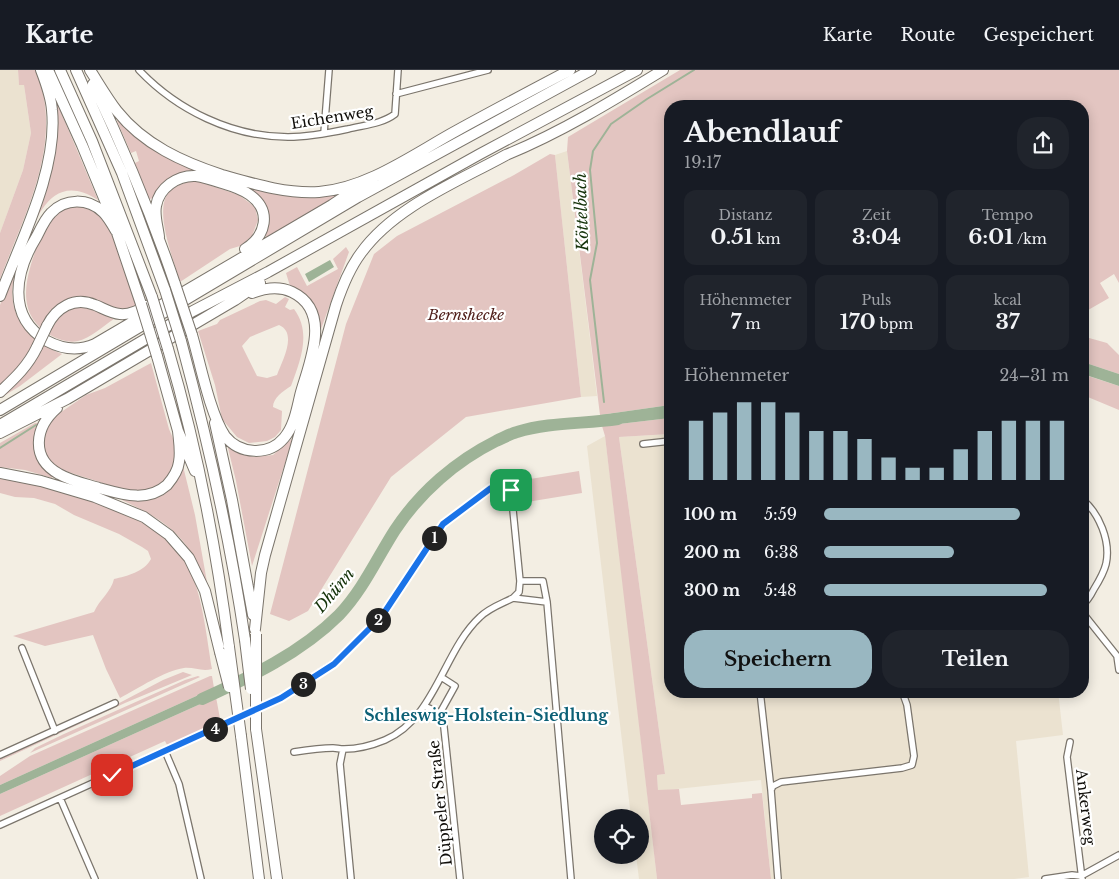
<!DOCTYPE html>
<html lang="de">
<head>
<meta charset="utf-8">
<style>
  :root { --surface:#171b24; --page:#20242c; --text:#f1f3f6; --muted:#9ea1a6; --line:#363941; --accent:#99b7c1 }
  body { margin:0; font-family:"Libre Baskerville",serif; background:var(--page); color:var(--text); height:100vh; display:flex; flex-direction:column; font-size:19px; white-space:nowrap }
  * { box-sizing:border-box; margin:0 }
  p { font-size:16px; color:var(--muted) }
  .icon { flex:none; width:28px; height:28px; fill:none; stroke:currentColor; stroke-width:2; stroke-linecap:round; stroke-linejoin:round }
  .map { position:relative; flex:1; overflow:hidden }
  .drawer { position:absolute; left:664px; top:30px; width:425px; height:598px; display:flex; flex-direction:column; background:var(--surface); border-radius:20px; box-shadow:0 2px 12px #0003 }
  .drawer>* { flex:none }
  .tools { position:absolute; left:594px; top:739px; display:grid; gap:10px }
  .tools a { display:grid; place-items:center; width:55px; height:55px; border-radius:50%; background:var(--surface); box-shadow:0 2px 12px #0003; font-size:25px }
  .pin { position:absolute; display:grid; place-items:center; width:42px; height:42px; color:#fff; margin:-21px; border-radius:10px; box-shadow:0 2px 8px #0006 }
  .km { position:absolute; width:25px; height:25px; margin:-12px; border-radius:50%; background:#222; color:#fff; font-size:14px; line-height:25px; text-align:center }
  .round { display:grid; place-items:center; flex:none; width:52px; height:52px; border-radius:20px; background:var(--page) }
  .overview { display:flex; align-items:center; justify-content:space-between; height:85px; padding:0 20px }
  h1 { font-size:28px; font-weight:700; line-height:38px }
  .figures { display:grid; grid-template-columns:repeat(3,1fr); gap:8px; height:85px; padding:5px 20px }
  .figures div { display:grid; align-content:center; border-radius:12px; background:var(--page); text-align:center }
  .figures b { font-size:21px; font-weight:700 }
  .figures small { font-size:14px; font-weight:400 }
  .figures p { font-size:14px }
  .chart { height:140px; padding:10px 20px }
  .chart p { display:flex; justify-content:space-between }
  .chart svg { width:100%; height:90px; margin-top:5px; stroke:var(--accent); stroke-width:6 }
  .cta { display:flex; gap:10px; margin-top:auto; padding:10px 20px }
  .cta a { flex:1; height:58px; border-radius:20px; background:var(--accent); color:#111; font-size:20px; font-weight:700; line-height:58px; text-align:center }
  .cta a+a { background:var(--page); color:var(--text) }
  ul { padding:0 20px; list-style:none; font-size:16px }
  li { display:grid; grid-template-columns:80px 60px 1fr; align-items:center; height:38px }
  li i { height:12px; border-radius:6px; background:var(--accent) }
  header { display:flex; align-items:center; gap:30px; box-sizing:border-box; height:70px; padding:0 25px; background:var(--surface); border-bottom:1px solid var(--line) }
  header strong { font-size:24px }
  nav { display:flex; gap:28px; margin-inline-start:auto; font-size:18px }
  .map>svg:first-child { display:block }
  .built { fill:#ebe2d0 }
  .green { fill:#e3c5c1; fill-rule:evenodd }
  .water { fill:#9eb397 }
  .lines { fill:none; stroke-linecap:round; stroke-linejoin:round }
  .stream { stroke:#9eb397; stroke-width:2 }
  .river { stroke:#9eb397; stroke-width:12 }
  .street-casing { stroke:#7b756c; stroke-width:8 }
  .highway-casing { stroke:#7b756c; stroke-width:12 }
  .street { stroke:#fff; stroke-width:5.5 }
  .highway { stroke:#fff; stroke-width:10 }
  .highway-bridge-casing { stroke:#7b756c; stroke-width:12; stroke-linecap:butt }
  .highway-bridge { stroke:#fff; stroke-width:10 }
  .route-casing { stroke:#fff; stroke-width:10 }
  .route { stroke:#1a73e8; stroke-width:6 }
  .labels { text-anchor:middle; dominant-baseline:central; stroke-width:4.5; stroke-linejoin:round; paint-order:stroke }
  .street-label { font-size:15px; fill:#100e0a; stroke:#fff }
  .park-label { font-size:15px; font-style:italic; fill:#51201c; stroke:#fff }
  .water-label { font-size:16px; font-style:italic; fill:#143209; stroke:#fff }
  .neighbourhood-label { font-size:16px; font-weight:bold; fill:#0c6076; stroke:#fff }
</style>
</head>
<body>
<header>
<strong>Karte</strong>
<nav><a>Karte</a><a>Route</a><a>Gespeichert</a></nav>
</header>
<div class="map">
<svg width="1119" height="809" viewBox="0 0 1119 809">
  <rect width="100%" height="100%" fill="#f3eee3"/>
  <path class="built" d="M0 0H18L19 14 24 15 31 63 23 100 0 163Z
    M567 81 597 326 581 327 555 85Z
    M670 364V621H1058L1063 665 1016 671 1029 807 1014 809H771L761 710 658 721 657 705 665 704 619 367Z
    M605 366 626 539 657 809H639L636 785H640V748L631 747 587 376Z"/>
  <path class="green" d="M18 0H36C65 71 25 143 0 209V163L23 100 31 63 24 15H19Z
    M680 0H1119V213L1114 204 1100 213 1109 228 1083 243 1082 36H670V335L600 345 567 81 568 67Z
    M58 35 98 130C54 101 37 144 24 178 21 186 17 195 15 203 4 243 27 270 62 284L20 316 2 327C20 311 31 300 42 279L33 274C24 291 14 303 0 315V235L49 105 55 79 58 55 56 36Z
    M119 50 141 71 159 83 242 113 343 122 266 168 263 134 196 104 156 128 149 129 135 93 139 91 136 81 131 83 117 51Z
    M550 84 555 85 581 327 466 347 391 407 308 541 289 551 270 544 346 254 374 184 397 166 514 105Z
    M194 110 239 125 255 137 258 150 252 166 240 176 230 179 180 212C174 191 155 144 167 125 173 115 185 113 194 110Z
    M75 135C85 137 96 139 103 148 118 166 130 214 137 238 130 239 124 240 117 239 109 238 103 232 96 230 71 221 53 234 42 255L50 259C66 226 88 237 114 249 103 256 91 268 78 271 69 273 60 270 52 266 17 246 24 214 35 182 39 168 46 152 57 142 62 139 69 137 75 135Z
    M346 177 349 182 321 259 309 227 290 216 286 203 297 197 307 216 338 199 333 189Z
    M285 227 289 229 285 237 290 240 294 239C312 263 300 291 291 316 283 321 273 328 273 337L282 341 281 360 275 367 267 371 249 373 237 367 222 349 215 315 198 261 217 254 220 250 260 231 266 230 276 234ZM279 255C298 263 282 291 277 305L267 308 257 306 242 276 250 267Z
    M1082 266 1107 273 1119 285V304L1083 292Z
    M151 293 169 359 175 373 177 390 170 406 156 417 141 421 121 419 59 399 48 389 43 377 45 357 51 349 86 325 105 318Z
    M1082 304 1119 316V340L1083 325Z
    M670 348V364L619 367 665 704 657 705 658 720 679 719 681 735 752 728V724L762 723 771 809H657L605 366 602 356Z
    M35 353H40L37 359 53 404 52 408 25 400 0 397V373Z
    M293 368 252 496 236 411 227 374 239 383 254 387 273 385Z
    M183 396 195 445 207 512C200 501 196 488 188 478 172 454 147 442 122 430L123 429C138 431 151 431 165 424L166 420Z
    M579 401 582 423 521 433 518 411Z
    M0 409C22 410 42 417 63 423 111 437 168 453 191 503 203 529 207 570 212 599 202 602 194 597 184 598 164 601 139 618 120 628L106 599 93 565 45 576 13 566 94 542C99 530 111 522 114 509 127 506 144 502 151 489L148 481 142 477 119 464 74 445 55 434 34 428 15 427 0 423Z
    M183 602 192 605 125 633 0 691V689L106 640 163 610Z
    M198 606 200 607 30 683 35 678 64 664 185 610Z
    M210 606H212L214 618 0 715V706L30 686Z
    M216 627 221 654 179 672 178 670 167 675 165 671 0 746V724Z"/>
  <path class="water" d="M330 190 334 197 309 212 305 204Z
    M1083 292 1119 304V316L1083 304Z
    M670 335V348L602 356 600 345Z
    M214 618 216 627 0 724V715Z"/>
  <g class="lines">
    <path class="stream" d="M604 332 590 210 597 173 590 100 593 81 611 54 647 29 694 0
      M0 378 36 355"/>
    <path class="river" d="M202 629C250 607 301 583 339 545 363 520 377 488 395 460 420 422 456 391 496 371 503 368 510 364 517 362 549 352 585 354 618 349"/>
    <defs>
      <path id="street" d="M139 0C177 40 232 67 288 67 308 67 329 63 348 59 364 55 382 54 395 44L398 0
        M396 24 488 0
        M324 63 329 0
        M643 374 670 371
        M1082 429C1099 443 1111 471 1106 494 1104 502 1099 511 1094 519 1091 525 1088 531 1082 535
        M520 511H543L547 532 571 809
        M1082 542 1117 586 1119 600
        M22 578 55 661
        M760 621 771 720
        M424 636 440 643 443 648 460 809
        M440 643 455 616 441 607
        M1070 672 1067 687 1082 809
        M343 679 340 694 351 809
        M165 681 179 714 201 809
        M294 682C307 680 320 678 333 678 336 678 340 679 344 679 357 679 373 675 385 670 436 648 443 581 480 547 489 538 501 534 513 528
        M0 685 115 633
        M60 728 95 809
        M0 755 281 628 334 593 382 546 443 454 491 418 497 416 506 415 511 420 520 511 519 522 513 528 547 532
        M778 809 771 720 773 716 781 712 902 698 912 695 914 686 907 635 902 621
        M1045 809 1072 805 1081 806 1119 785"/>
      <path id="highway" d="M48 0 82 75 111 145 141 234
        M60 0 92 71 152 227
        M76 0 122 103 165 220
        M90 0C99 14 107 28 117 41 144 75 183 92 222 105 254 114 286 124 319 122 368 118 414 84 456 61 494 40 532 20 570 0
        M93 14C124 79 152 146 175 214
        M116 161C112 154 108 147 103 142 88 128 65 128 51 143 45 149 41 158 37 166 16 200 5 246 47 271 62 279 79 281 95 274L332 135 374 107
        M159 167C158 157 154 146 156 136 159 118 177 105 196 106 204 107 213 110 222 113 232 116 242 119 250 125 272 141 266 166 245 179
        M0 226C21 170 58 100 52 40 51 27 46 13 41 0
        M47 256C56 238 74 226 95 235 103 238 110 243 120 244 130 245 138 241 146 236
        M192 265C200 292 210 344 225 366 240 385 269 386 284 368 295 355 297 337 301 322 310 291 332 241 292 222 279 216 265 218 252 223
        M181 271C208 371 230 468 245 570
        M168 279C197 377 216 476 229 577
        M157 286 178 361 195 401
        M0 322C15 308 28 296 37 277
        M57 338C35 357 30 388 59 404 71 411 86 414 99 418 121 424 147 433 167 415 173 408 178 400 179 392 181 382 179 371 178 361
        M0 340 358 127 591 0
        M215 353 232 430 253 545
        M0 355 193 241 268 202 480 84 637 0
        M0 363 67 329 235 230 260 213
        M0 403 41 411 95 427 144 447 169 465 189 488 205 521 220 582
        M255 559 261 503 265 485 336 235C342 217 349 199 361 183 394 137 457 112 506 85 560 63 614 30 663 0
        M256 659 277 809
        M241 666 259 809"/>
    </defs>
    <use href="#street" class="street-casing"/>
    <use href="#highway" class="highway-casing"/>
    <use href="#street" class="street"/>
    <use href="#highway" class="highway"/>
    <defs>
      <path id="highway-bridge" d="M175 214 192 265
        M165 220 181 271
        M152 227 168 279
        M141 234 157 286
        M37 277 47 256
        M256 564V659
        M245 570 251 619
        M229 577 241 666
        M220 582 229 617"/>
    </defs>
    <use href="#highway-bridge" class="highway-bridge-casing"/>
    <use href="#highway-bridge" class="highway-bridge"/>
  </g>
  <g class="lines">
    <defs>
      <path id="route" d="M112 705 281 628 334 594 382 546 443 454 491 418 497 416 506 415 511 420"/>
    </defs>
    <use href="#route" class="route-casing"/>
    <use href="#route" class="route"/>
  </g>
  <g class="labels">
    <g class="street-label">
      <text transform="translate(332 47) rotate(-9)">Eichenweg</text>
      <text transform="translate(440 733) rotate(-96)">Düppeler Straße</text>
      <text transform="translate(1086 737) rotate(83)">Ankerweg</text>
    </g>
    <g class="park-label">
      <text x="466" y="244">Bernshecke</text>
    </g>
    <g class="water-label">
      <text transform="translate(581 142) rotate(-92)">Köttelbach</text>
      <text transform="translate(334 520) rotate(-50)">Dhünn</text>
    </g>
    <g class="neighbourhood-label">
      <text x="486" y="645">Schleswig-Holstein-Siedlung</text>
    </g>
  </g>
</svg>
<div class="tools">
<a><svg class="icon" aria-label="locate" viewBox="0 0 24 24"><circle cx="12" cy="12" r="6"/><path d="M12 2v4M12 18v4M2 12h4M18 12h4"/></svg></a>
</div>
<div class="pin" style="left:511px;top:420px;background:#1e9e55"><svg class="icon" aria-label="arrive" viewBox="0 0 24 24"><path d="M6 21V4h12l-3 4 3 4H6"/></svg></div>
<div class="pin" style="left:112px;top:705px;background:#d93025"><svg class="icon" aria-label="check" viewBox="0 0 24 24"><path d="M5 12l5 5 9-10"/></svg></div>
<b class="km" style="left:434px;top:468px">1</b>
<b class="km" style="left:378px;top:550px">2</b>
<b class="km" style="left:303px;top:614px">3</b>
<b class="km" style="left:215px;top:659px">4</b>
<section class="drawer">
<div class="overview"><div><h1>Abendlauf</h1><p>19:17</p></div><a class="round"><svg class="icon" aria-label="share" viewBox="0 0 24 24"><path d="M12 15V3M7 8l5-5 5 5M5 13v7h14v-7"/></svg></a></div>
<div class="figures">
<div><p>Distanz</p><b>0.51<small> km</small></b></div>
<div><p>Zeit</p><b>3:04</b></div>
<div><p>Tempo</p><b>6:01<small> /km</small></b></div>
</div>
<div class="figures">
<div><p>Höhenmeter</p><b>7<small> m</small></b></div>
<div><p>Puls</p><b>170<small> bpm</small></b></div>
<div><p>kcal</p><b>37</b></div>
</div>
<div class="chart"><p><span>Höhenmeter</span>24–31 m</p>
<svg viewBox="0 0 160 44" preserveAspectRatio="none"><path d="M5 44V15M15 44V11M25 44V6M35 44V6M45 44V11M55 44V20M65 44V20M75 44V24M85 44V33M95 44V38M105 44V38M115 44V29M125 44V20M135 44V15M145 44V15M155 44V15"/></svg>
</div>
<ul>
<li><b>100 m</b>5:59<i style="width:80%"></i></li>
<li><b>200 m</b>6:38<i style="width:53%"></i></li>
<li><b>300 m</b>5:48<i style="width:91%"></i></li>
</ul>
<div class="cta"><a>Speichern</a><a>Teilen</a></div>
</section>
</div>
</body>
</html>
